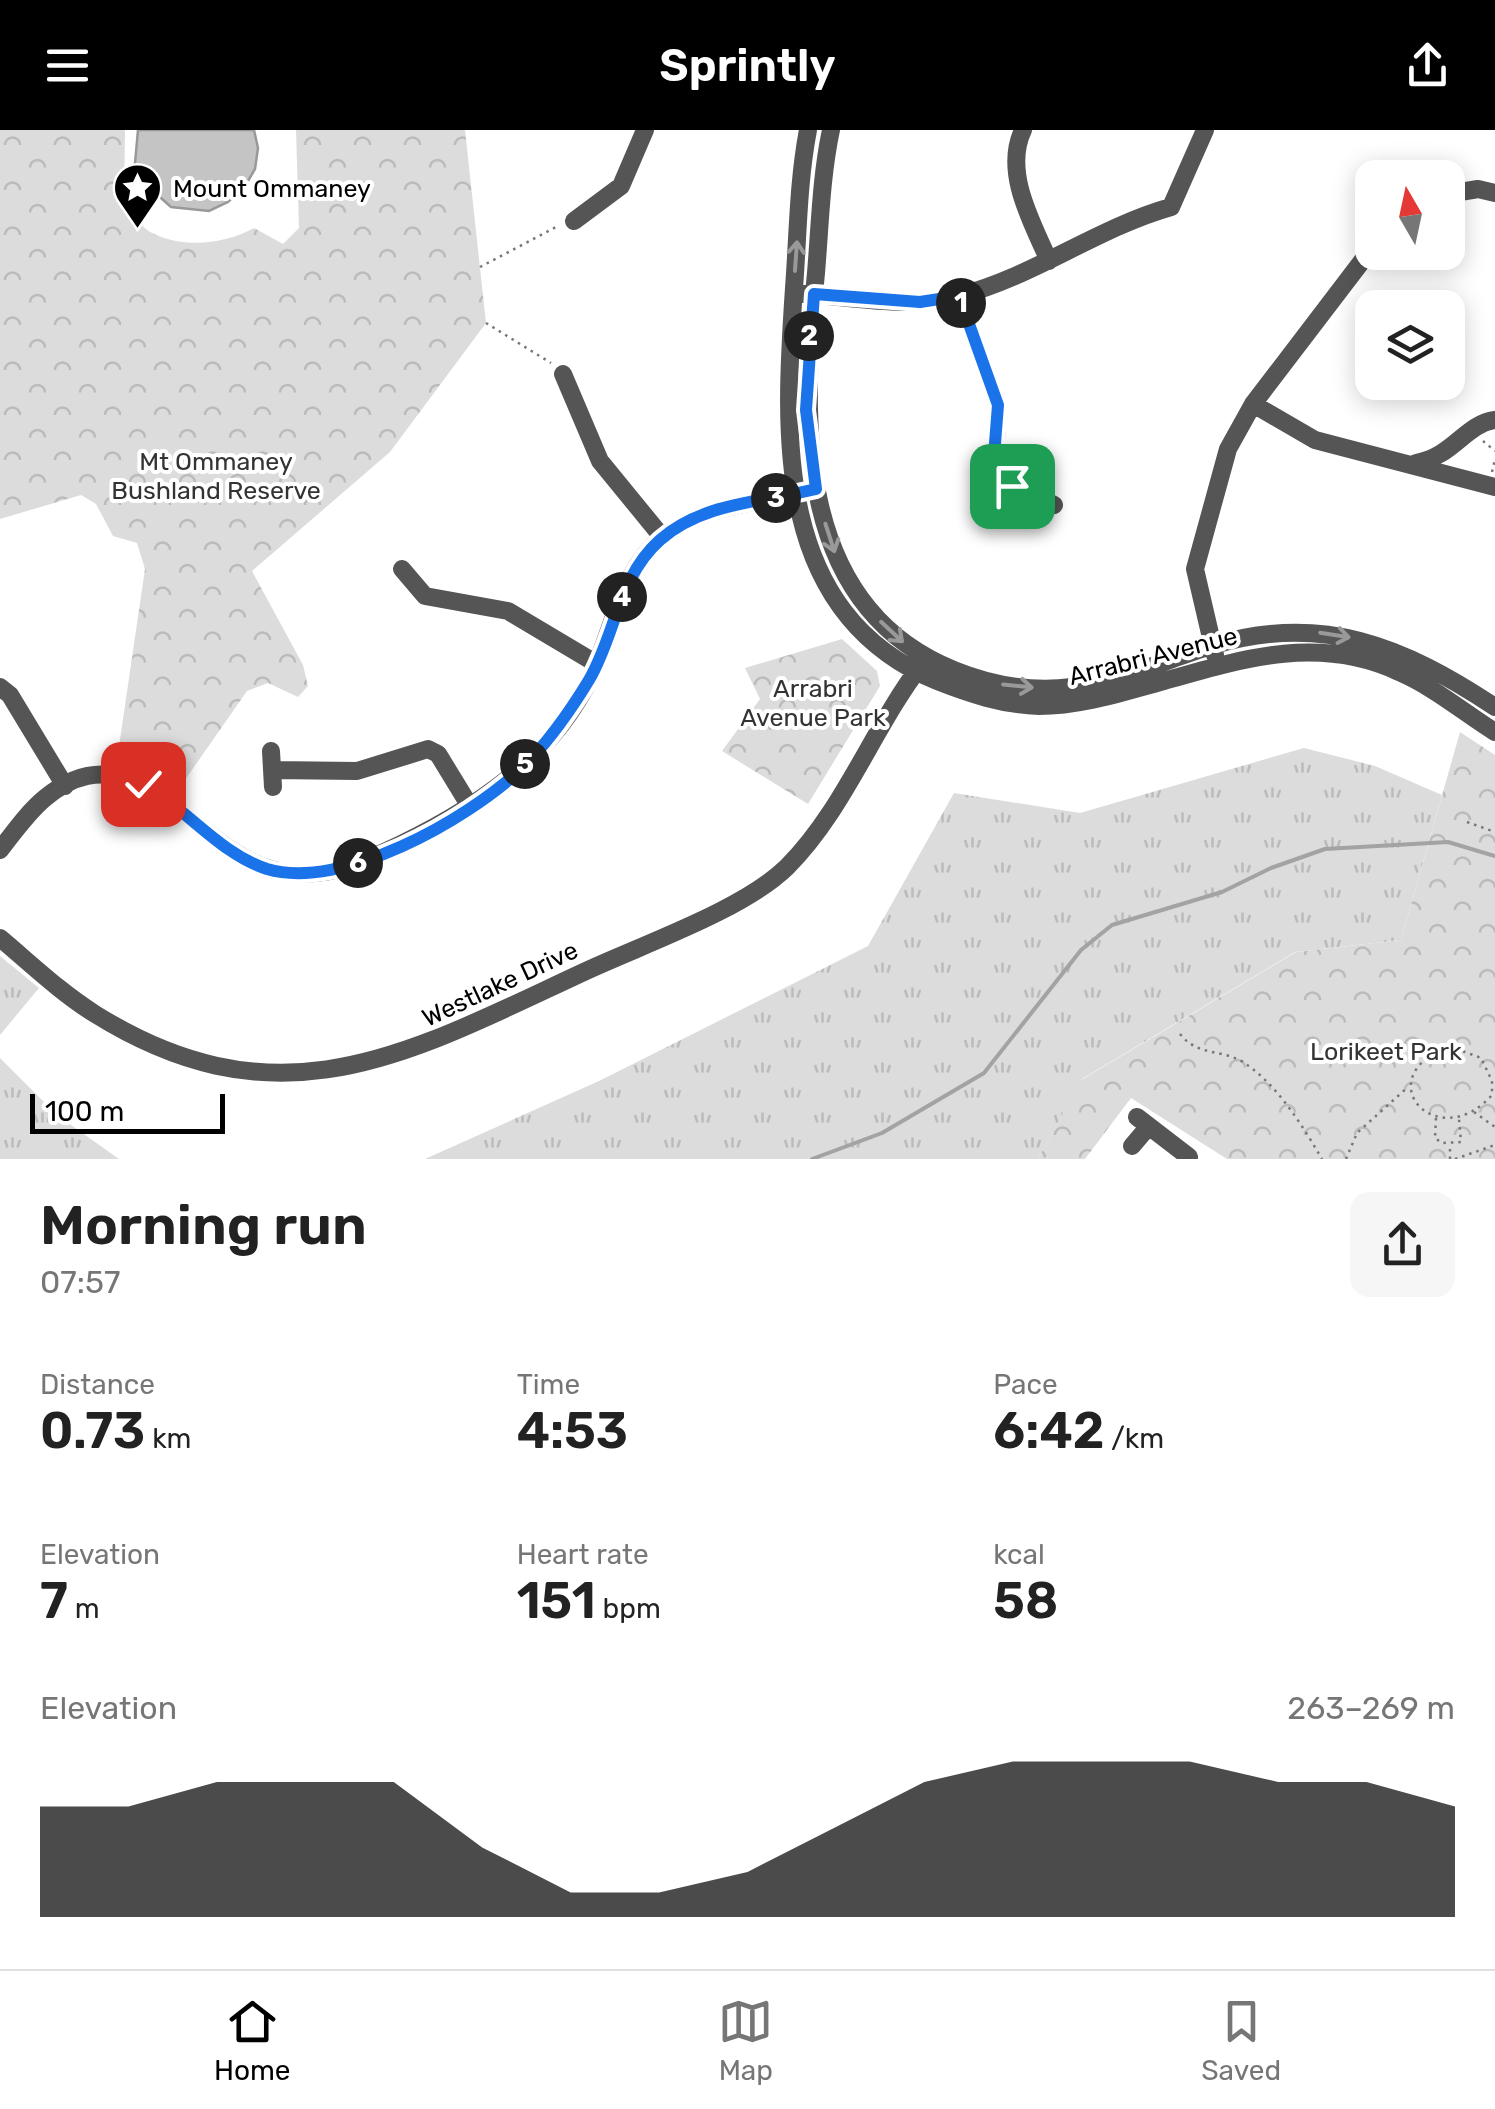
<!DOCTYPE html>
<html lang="en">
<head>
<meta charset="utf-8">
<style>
  :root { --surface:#fff; --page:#f6f6f6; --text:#222; --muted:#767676; --line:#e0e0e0; --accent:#000 }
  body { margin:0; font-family:Rubik,sans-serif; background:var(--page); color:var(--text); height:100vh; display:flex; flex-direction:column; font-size:38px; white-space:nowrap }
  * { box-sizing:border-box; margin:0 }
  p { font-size:32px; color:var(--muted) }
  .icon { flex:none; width:55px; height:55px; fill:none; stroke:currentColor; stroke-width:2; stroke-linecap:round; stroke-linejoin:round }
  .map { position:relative; height:1029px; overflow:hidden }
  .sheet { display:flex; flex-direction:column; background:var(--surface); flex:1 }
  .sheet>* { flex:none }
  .needle { width:65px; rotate:351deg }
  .buttons { position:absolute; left:1355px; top:30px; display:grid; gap:20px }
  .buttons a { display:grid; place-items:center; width:110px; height:110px; border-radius:20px; background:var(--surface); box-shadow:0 5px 25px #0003; font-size:50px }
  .scale { position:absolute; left:30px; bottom:25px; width:195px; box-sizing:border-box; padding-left:10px; border:5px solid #000; border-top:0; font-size:28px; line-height:35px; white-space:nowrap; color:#000; -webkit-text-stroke:8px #fff; paint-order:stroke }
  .pin { position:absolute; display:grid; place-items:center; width:85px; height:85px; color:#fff; margin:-42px; border-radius:20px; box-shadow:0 5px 15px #0006 }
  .km { position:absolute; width:50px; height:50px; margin:-25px; border-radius:50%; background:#222; color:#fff; font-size:28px; line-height:50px; text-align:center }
  .round { display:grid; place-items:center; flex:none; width:105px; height:105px; border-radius:20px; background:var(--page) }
  .headline { display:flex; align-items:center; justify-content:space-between; height:170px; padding:0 40px }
  h1 { font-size:55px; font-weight:600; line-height:75px }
  .stats { display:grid; grid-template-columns:repeat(3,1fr); gap:15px; height:170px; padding:10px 40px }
  .stats div { display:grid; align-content:center }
  .stats b { font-size:50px; font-weight:600 }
  .stats small { font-size:28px; font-weight:400 }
  .stats p { font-size:28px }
  .chart { height:280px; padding:20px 40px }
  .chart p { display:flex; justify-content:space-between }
  .chart svg { width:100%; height:180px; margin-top:10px; fill:var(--accent); opacity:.7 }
  header { display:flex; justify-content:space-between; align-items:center; height:130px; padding:0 40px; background:var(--accent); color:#fff; font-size:45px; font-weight:600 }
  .dock { display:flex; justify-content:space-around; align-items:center; height:140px; border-top:2px solid var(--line); background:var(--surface); font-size:28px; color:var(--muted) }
  .dock a { display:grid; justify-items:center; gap:5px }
  .dock .current { color:var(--accent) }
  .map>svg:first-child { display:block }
  .grass { fill:url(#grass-tufts) }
  .forest { fill:url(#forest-crowns) }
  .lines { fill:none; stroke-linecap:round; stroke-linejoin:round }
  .stream { stroke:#a3a3a3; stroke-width:4 }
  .building { fill:#c4c4c4; stroke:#999; stroke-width:2.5 }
  .path { stroke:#777; stroke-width:2.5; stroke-dasharray:2.5 5; stroke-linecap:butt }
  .minor { stroke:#555; stroke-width:18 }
  .oneway { stroke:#999 }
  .route-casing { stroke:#fff; stroke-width:20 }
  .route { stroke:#1a73e8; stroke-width:12 }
  .labels { text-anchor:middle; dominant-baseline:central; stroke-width:8; stroke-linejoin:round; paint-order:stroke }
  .poi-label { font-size:25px; fill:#000; stroke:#fff; text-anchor:start }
  .park-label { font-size:25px; fill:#333; stroke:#fff }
  .street-label { font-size:25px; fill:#000; stroke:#fff }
</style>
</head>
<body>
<header><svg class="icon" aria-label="menu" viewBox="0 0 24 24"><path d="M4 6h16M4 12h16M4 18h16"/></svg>Sprintly<svg class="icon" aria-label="share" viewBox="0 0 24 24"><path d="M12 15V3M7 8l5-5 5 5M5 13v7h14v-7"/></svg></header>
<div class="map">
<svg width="1495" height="1029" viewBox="0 0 1495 1029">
  <defs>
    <pattern id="grass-tufts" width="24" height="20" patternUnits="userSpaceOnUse" patternTransform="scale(2.5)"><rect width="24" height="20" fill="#dcdcdc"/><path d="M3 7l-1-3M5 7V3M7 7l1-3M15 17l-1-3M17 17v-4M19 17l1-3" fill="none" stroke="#bbb"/></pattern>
    <pattern id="forest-crowns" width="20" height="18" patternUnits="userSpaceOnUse" patternTransform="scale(2.5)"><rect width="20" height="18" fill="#dcdcdc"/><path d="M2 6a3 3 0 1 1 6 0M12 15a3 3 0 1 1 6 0" fill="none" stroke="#bbb"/></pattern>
  </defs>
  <rect width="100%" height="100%" fill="#fff"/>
  <path class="grass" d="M1304 618 1375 636 1442 665 1401 810 1295 822 1082 949 1038 1029H425L599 951 868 816 954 663 1080 683Z
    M0 826 39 858 0 905Z
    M0 928 57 985 119 1029H0Z"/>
  <path class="forest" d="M0 0H125L124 74C132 83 142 98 152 103 184 119 225 114 254 98L283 114 299 98 296 0H465L486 193 390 322 252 441 303 535 308 556 298 567 268 553 247 561 180 657 144 636 117 630 145 439 137 413 113 406 96 374 81 365 0 389Z
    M842 509 877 541 880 556 808 674 722 621 760 569 745 538Z
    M1460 602 1495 625V1029H1227L1131 968 1085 1029H1038L1081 950 1296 822 1401 810Z"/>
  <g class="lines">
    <path class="stream" d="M812 1029 882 1003 984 943 1081 820 1112 795 1222 762 1271 738 1325 719 1448 712 1495 726"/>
  </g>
  <path class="building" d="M138 0H254L258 18 255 39 244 58 228 72 209 81 171 77 142 51 135 33Z"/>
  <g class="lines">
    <path class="path" d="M480 137 558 96
      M486 193 551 233
      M1483 311 1495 321
      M1492 342 1495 329
      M1467 692 1495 702
      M1180 904C1197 926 1221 919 1243 932 1277 954 1302 995 1322 1029
      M1449 916 1481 928 1492 951V965C1438 1026 1365 949 1449 916Z
      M1474 982 1495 997
      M1436 988 1435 1008 1442 1013 1461 1012 1459 989
      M1346 1029 1357 1003 1408 957
      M1450 1029V1015
      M1455 1029 1495 1015"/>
    <path class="minor" d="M808 0C798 52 798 106 794 158 784 305 773 483 937 551 970 564 1003 575 1039 576 1082 576 1123 562 1164 551 1244 528 1320 505 1399 542 1434 557 1463 582 1495 602
      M831 0C821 47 820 96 816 143 802 287 792 475 954 540 991 555 1032 562 1072 557 1119 551 1166 530 1211 516 1321 482 1403 516 1495 577
      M1023 0C1003 42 1032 92 1049 131
      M1448 64 1478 59 1495 63
      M574 91 621 56 645 0
      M804 164C854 167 909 179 958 166 1033 147 1097 98 1171 77L1205 0
      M959 166 998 275 995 326 1013 356 1054 375
      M563 244 600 331 663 408
      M1253 274 1315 310 1495 357
      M1416 333C1454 326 1465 294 1495 290
      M402 439 425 466 508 481 597 534
      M1215 525 1195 439 1228 319 1253 274 1372 118
      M0 557 10 565 65 656
      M271 621 273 657
      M272 640 357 641 428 619 438 624 471 678
      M0 720C14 702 28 682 45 668 135 593 195 719 270 739 309 750 345 740 380 724 470 683 558 628 597 533 615 490 624 437 663 407 705 374 756 374 806 361
      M0 808C31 834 60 862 95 884 281 1000 411 922 586 841 644 814 743 780 787 737 844 680 873 598 921 535
      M1137 987 1189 1027
      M1132 1016 1149 996"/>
  </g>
  <defs><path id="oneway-shaft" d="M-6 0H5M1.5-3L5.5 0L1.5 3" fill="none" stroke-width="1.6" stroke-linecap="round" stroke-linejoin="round" transform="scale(2.5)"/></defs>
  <g class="oneway">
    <use href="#oneway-shaft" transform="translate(796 126) rotate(-86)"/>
    <use href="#oneway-shaft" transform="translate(830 408) rotate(72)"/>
    <use href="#oneway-shaft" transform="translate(892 502) rotate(43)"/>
    <use href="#oneway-shaft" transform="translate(1335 505) rotate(9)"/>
    <use href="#oneway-shaft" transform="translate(1018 556) rotate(6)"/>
  </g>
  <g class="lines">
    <defs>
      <path id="route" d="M143 654C186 678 220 724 267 739 342 761 466 690 520 640 547 614 569 583 589 550 616 504 618 447 660 410 703 372 763 372 816 359L806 280 814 164 920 172 959 166 998 275 994 326 1012 356"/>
    </defs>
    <use href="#route" class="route-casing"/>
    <use href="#route" class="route"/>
  </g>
  <defs>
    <symbol id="sight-pin" viewBox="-11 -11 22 30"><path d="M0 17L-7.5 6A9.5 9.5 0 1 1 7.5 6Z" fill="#000" stroke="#fff"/><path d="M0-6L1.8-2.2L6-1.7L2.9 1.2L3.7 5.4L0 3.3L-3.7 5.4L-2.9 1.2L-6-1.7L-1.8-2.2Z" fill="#fff"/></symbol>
  </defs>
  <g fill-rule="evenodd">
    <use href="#sight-pin" x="110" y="30" width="55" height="75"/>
  </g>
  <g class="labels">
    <g class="poi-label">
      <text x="173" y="58">Mount Ommaney</text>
    </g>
    <g class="park-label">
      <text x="216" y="331">Mt Ommaney<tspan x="216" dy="29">Bushland Reserve</tspan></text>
      <text x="813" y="558">Arrabri<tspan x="813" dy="29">Avenue Park</tspan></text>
      <text x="1386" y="921">Lorikeet Park</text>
    </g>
    <g class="street-label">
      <text transform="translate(1153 526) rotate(-14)">Arrabri Avenue</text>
      <text transform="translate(500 854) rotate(-25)">Westlake Drive</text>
    </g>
  </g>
</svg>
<div class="buttons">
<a><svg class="needle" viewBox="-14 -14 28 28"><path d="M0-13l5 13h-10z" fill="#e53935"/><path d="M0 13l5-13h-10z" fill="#767676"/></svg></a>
<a><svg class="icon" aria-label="layers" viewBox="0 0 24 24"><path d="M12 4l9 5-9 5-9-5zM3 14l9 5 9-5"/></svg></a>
</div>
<div class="scale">100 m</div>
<div class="pin" style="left:1012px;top:356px;background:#1e9e55"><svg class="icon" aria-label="arrive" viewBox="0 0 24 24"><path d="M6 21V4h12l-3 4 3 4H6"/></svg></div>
<div class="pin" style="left:143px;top:654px;background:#d93025"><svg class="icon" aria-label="check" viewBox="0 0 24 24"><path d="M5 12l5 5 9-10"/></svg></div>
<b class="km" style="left:961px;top:173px">1</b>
<b class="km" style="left:809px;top:206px">2</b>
<b class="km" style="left:776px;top:368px">3</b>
<b class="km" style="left:622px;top:467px">4</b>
<b class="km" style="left:525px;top:634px">5</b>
<b class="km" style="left:358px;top:733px">6</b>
</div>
<section class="sheet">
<div class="headline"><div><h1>Morning run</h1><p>07:57</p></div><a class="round"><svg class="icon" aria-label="share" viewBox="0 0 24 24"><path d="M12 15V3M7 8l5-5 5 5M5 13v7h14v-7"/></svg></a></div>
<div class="stats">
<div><p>Distance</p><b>0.73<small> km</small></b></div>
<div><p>Time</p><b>4:53</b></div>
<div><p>Pace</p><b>6:42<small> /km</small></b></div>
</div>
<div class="stats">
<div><p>Elevation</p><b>7<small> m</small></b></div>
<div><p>Heart rate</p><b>151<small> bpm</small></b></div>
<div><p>kcal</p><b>58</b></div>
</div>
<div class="chart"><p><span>Elevation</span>263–269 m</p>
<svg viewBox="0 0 160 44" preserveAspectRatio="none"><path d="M0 44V17L10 17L20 11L30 11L40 11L50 27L60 38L70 38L80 33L90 22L100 11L110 6L120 6L130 6L140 11L150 11L160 17V44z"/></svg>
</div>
</section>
<nav class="dock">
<a class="current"><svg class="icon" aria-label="home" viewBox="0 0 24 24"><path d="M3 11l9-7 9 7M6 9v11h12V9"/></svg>Home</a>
<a><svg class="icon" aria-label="map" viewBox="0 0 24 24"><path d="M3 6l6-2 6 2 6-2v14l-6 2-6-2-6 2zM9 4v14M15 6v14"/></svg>Map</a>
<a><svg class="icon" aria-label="saved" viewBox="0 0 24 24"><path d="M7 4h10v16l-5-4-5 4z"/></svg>Saved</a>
</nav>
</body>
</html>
